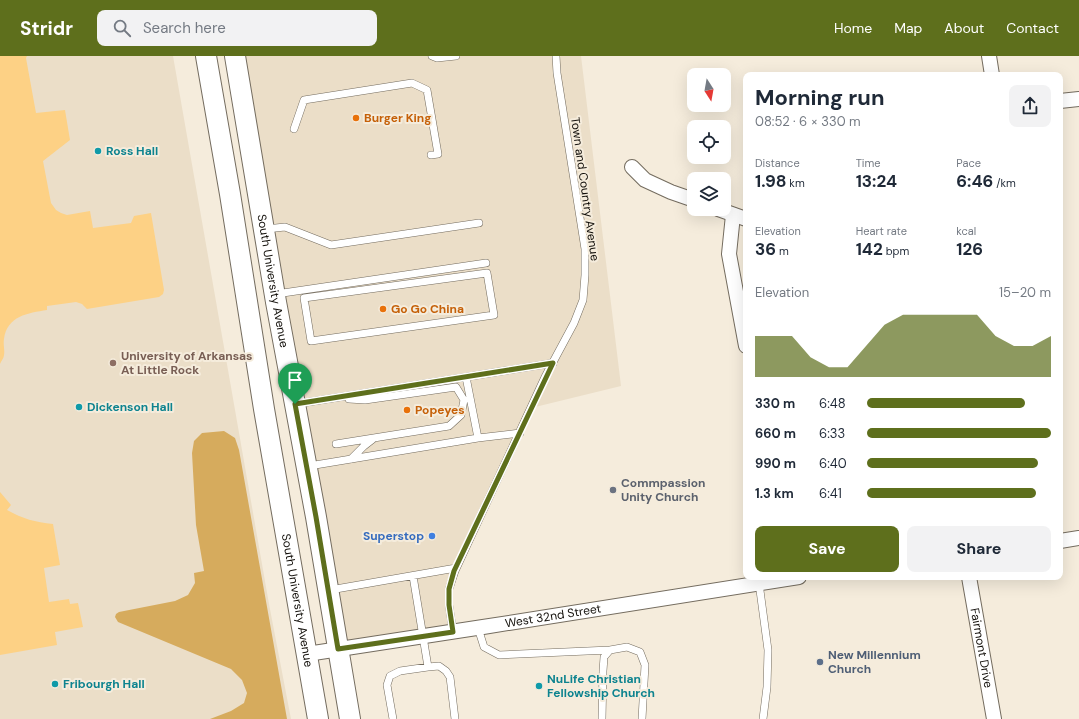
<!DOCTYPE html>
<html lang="en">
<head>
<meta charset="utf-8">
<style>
  :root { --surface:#fff; --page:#f2f2f3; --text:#1f2937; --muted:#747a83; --accent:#5e6f1c }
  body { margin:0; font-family:"DM Sans",sans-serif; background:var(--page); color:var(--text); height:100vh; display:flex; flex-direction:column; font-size:15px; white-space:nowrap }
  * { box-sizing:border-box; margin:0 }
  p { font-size:13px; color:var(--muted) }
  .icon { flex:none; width:22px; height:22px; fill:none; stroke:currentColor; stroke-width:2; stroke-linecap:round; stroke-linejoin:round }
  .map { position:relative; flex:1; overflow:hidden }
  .side { position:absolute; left:743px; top:16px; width:320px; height:508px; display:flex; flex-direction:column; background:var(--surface); border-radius:8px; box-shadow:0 4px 16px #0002 }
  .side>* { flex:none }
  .needle { width:26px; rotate:169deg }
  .tools { position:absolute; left:687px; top:12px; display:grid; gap:8px }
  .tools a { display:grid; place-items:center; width:44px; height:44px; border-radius:8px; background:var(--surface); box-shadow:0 4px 16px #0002; font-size:20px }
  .pin { position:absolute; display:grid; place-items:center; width:34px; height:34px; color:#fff; margin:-41px -17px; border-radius:50% 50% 50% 0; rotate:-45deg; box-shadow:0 0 4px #0007 }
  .pin .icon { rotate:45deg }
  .round { display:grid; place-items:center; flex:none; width:42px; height:42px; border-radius:8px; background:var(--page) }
  .summary { display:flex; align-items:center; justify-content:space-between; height:68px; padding:0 12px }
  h1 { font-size:22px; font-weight:700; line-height:30px }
  .figures { display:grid; grid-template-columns:repeat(3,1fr); gap:6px; height:68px; padding:4px 12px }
  .figures div { display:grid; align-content:center }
  .figures b { font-size:17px; font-weight:700 }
  .figures small { font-size:11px; font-weight:400 }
  .figures p { font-size:11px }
  .chart { height:112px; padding:8px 12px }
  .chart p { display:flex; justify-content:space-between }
  .chart svg { width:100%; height:72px; margin-top:4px; fill:var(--accent); opacity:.7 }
  .button { display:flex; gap:8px; margin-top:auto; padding:8px 12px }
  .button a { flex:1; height:46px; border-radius:8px; background:var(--accent); color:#fff; font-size:16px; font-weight:700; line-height:46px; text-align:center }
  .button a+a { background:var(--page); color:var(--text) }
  ul { padding:0 12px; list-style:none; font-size:13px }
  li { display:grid; grid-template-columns:64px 48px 1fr; align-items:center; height:30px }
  li i { height:10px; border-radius:5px; background:var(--accent) }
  header { display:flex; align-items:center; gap:24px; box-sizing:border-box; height:56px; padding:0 20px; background:var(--accent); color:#fff }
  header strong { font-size:19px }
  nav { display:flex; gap:22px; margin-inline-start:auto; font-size:14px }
  .search { width:280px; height:36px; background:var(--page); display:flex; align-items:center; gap:10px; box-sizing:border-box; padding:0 14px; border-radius:8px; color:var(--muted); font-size:15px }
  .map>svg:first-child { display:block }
  .built { fill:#ebdec8 }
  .green { fill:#fdd185 }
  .forest { fill:#d6ab5d }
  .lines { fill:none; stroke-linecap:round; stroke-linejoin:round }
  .service-casing { stroke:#746c5f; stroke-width:8 }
  .minor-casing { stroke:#746c5f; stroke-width:16 }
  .secondary-casing { stroke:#746c5f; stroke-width:22 }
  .service { stroke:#fff; stroke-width:7 }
  .minor { stroke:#fff; stroke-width:14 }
  .secondary { stroke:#fff; stroke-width:20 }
  .route-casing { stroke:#fff; stroke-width:8 }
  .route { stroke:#5e6f1c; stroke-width:5 }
  .food-dot { fill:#e8710a; stroke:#f5ecdc; stroke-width:1.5 }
  .culture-dot { fill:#0f9aa8; stroke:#f5ecdc; stroke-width:1.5 }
  .education-dot { fill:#8d6e63; stroke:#f5ecdc; stroke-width:1.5 }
  .worship-dot { fill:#6b7280; stroke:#f5ecdc; stroke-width:1.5 }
  .shop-dot { fill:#3f7fe0; stroke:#f5ecdc; stroke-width:1.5 }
  .service-dot { fill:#5c6f8a; stroke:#f5ecdc; stroke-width:1.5 }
  .labels { text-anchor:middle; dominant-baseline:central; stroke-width:4; stroke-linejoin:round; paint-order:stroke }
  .food-label { font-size:12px; font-weight:bold; fill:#c56008; stroke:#f5ecdc; text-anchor:start }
  .culture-label { font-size:12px; font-weight:bold; fill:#0d838f; stroke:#f5ecdc; text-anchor:start }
  .street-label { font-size:12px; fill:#13100b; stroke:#f5ecdc }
  .education-label { font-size:12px; font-weight:bold; fill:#785e54; stroke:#f5ecdc; text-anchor:start }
  .worship-label { font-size:12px; font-weight:bold; fill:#5b616d; stroke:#f5ecdc; text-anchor:start }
  .shop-label { font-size:12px; font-weight:bold; fill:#366cbe; stroke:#f5ecdc; text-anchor:end }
  .service-label { font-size:12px; font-weight:bold; fill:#4e5e75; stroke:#f5ecdc; text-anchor:start }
</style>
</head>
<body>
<header>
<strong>Stridr</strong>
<div class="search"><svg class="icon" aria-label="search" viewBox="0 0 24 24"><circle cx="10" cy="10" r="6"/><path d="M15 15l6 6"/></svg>Search here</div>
<nav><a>Home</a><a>Map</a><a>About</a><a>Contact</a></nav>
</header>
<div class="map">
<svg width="1079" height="663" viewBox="0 0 1079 663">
  <rect width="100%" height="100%" fill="#f5ecdc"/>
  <path class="built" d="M0 0H173L269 548 291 663H0Z
    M235 0H581L621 330 531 352 449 533 453 576 338 593Z"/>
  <path class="green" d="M0 0H27L26 2 36 57 65 54 70 84 43 105 51 147 56 154 61 157 67 159 90 155 93 172 131 167 134 160 151 157 164 234 163 238 159 241 87 253 82 248 76 246 47 250V254C28 257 7 260 4 283 3 289 5 294 4 299 4 302 1 305 0 308Z
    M0 436 11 449 7 454C23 463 35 466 53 468L60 509 44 512 49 546 69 543 70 548 78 547 83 571 55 576 57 589 0 599Z"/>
  <path class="forest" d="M224 375 235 382 239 394 287 663H210L231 655 244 647 247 637 242 624 231 613 118 566 115 561 116 558 119 556 175 545 188 539 195 527 194 517 204 515 196 469 192 397 194 385 202 377Z"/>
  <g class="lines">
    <defs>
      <path id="service" d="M432 0 437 2 456 0
        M294 73 304 44 412 27 427 34 438 98 431 99
        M266 173 285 171 331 189 479 167
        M487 217 494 259 311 285 304 242Z
        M276 238 486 207
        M466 321 553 307
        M296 348 466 321 478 382 309 410
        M478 382 520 377
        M336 388 449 370 461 359 464 344 456 331 365 344 349 343
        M351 403 364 390 373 383
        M413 520 428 611
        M759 527 768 594 767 631 763 663
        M330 534 456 512
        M478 572 484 591 499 599 610 594
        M453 576 449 549V533L455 515 545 321 574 267 583 244 585 219V193L557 17 556 0
        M393 663 387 629 390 620 400 615 428 611 439 610 446 615 450 621 455 663
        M602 663 603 615 604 601 610 594 627 591 640 596 645 609 642 663"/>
      <g id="minor">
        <path d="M989 0 992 19"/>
        <path d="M1060 45 1079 43"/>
        <path d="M632 111 645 124 671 136 694 144"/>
        <path d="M718 153 746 163"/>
        <path d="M733 159 729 198 746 290"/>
        <path d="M1060 485 1079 482"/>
        <path id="s1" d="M969 521 994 663"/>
        <path id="s2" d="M307 598 483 571 799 521"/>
      </g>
      <g id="secondary">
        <path id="s3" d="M206 0 230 138 264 353 318 663"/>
        <path id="s4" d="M235 0 276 246 316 461 350 663"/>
      </g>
    </defs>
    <use href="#service" class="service-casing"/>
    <use href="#minor" class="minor-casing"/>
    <use href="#secondary" class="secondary-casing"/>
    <use href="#service" class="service"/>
    <use href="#minor" class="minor"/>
    <use href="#secondary" class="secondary"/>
  </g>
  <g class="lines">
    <defs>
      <path id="route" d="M553 307 454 515 449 533V549L453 576 338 593 316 461 295 348Z"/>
    </defs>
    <use href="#route" class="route-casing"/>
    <use href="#route" class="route"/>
  </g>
  <g class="food-dot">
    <circle cx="356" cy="62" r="4"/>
    <circle cx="383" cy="253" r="4"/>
    <circle cx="407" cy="354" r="4"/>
  </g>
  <g class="culture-dot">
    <circle cx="98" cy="95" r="4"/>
    <circle cx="79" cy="351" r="4"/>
    <circle cx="55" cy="628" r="4"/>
    <circle cx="539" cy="630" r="4"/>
  </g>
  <circle class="education-dot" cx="113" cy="307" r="4"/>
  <circle class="worship-dot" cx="613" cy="434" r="4"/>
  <circle class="shop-dot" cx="432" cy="480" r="4"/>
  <circle class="service-dot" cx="820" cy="606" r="4"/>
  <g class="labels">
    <g class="food-label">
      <text x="364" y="62">Burger King</text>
      <text x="391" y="253">Go Go China</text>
      <text x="415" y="354">Popeyes</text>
    </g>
    <g class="culture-label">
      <text x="106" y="95">Ross Hall</text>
      <text x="87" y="351">Dickenson Hall</text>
      <text x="547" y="623">NuLife Christian<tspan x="547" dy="14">Fellowship Church</tspan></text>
      <text x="63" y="628">Fribourgh Hall</text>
    </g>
    <g class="street-label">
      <text transform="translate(585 133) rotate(82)">Town and Country Avenue</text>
      <text stroke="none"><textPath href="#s4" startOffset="228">South University Avenue</textPath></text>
      <text stroke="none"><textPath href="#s3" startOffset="552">South University Avenue</textPath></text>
      <text stroke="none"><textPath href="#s2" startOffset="249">West 32nd Street</textPath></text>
      <text stroke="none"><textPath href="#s1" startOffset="72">Fairmont Drive</textPath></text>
    </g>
    <g class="education-label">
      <text x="121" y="300">University of Arkansas<tspan x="121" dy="14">At Little Rock</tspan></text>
    </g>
    <g class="worship-label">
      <text x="621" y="427">Commpassion<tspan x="621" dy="14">Unity Church</tspan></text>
    </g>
    <g class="shop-label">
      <text x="424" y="480">Superstop</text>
    </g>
    <g class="service-label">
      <text x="828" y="599">New Millennium<tspan x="828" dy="14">Church</tspan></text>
    </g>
  </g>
</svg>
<div class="tools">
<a><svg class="needle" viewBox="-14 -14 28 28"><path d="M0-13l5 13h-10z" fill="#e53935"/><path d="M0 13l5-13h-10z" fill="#747a83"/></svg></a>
<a><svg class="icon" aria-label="locate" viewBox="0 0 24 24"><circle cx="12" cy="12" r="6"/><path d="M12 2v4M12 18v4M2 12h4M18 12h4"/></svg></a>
<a><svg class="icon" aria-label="layers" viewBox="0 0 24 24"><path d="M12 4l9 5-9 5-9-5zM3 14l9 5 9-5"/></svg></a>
</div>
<div class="pin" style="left:295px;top:348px;background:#1e9e55"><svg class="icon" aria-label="arrive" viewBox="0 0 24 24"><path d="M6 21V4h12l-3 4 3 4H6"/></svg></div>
<section class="side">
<div class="summary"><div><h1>Morning run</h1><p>08:52 · 6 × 330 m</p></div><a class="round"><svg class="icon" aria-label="share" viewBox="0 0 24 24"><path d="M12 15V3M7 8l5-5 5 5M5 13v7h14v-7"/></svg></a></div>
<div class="figures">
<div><p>Distance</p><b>1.98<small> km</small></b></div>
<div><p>Time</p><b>13:24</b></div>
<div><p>Pace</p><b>6:46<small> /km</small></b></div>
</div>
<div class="figures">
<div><p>Elevation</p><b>36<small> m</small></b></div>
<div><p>Heart rate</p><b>142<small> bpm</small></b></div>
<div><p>kcal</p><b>126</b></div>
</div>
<div class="chart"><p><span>Elevation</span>15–20 m</p>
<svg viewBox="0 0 160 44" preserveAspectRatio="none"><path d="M0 44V19L10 19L20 19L30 32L40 38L50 38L60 25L70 12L80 6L90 6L100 6L110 6L120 6L130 19L140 25L150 25L160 19V44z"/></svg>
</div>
<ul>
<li><b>330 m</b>6:48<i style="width:86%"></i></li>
<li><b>660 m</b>6:33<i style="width:100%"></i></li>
<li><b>990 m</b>6:40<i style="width:93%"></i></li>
<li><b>1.3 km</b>6:41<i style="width:92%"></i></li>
</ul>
<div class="button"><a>Save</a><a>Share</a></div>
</section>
</div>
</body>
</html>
